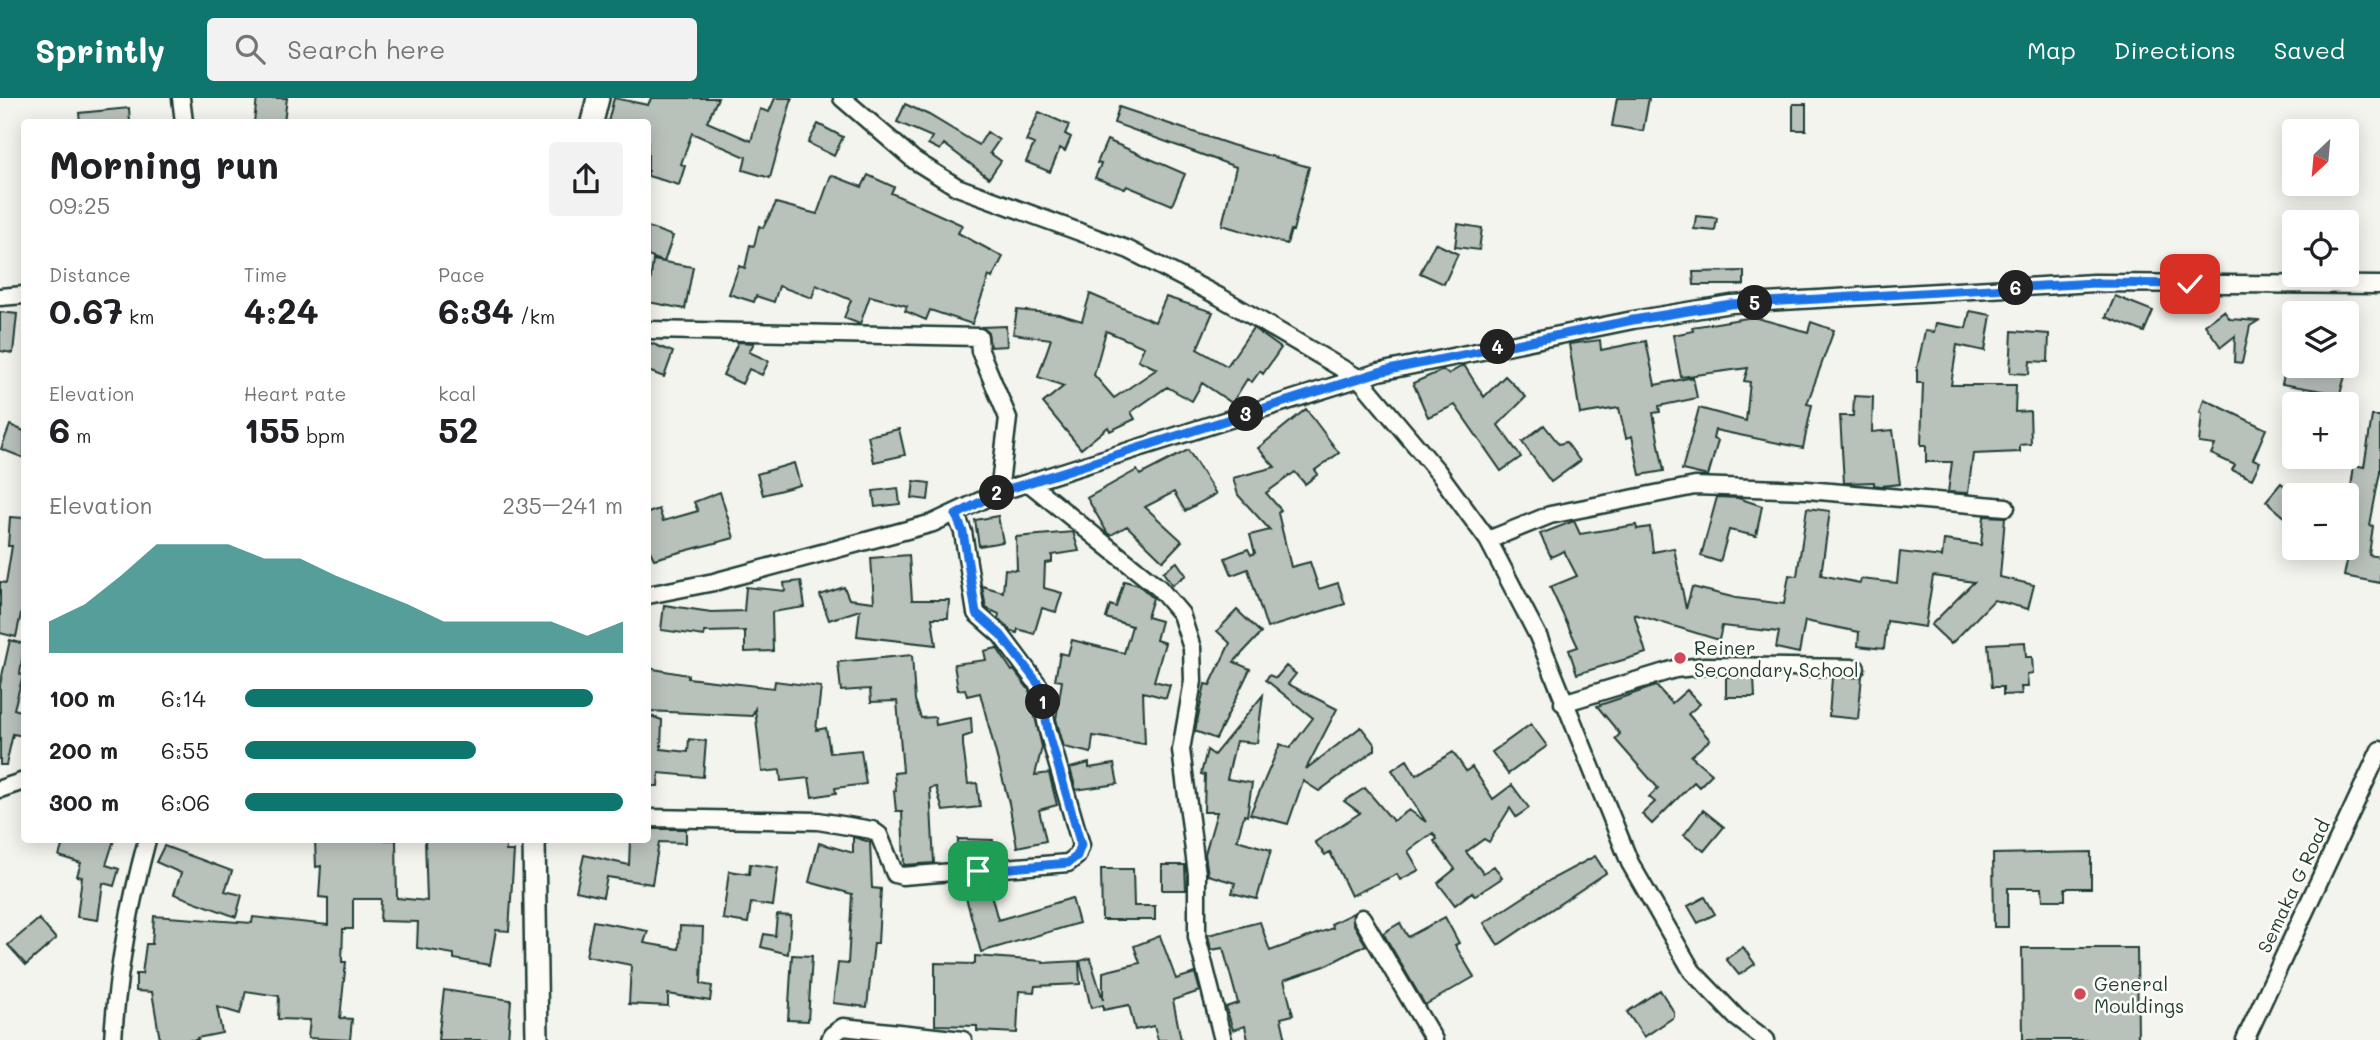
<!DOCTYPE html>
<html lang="en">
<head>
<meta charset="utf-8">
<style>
  :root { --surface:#fff; --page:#f2f2f2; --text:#202124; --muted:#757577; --accent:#0f766e }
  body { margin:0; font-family:Mali,sans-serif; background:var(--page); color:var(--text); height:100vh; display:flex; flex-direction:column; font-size:26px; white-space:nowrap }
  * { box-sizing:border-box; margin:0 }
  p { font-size:23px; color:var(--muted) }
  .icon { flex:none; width:38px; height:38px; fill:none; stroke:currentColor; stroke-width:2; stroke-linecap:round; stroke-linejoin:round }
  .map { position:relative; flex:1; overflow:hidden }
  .details { position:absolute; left:21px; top:21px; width:630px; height:724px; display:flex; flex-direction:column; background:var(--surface); border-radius:7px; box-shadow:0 4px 18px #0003 }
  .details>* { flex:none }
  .needle { width:46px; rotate:206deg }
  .buttons { position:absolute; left:2282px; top:21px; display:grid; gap:14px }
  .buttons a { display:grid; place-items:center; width:77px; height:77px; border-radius:7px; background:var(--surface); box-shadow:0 4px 18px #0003; font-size:35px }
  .pin { position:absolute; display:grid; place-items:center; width:60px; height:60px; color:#fff; margin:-30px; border-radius:14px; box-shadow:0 4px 10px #0006 }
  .km { position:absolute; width:35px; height:35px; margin:-18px; border-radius:50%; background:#222; color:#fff; font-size:19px; line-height:35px; text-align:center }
  .round { display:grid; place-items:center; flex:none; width:74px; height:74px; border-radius:7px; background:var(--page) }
  .overview { display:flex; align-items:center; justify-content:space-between; height:119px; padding:0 28px }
  h1 { font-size:38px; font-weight:700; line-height:52px }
  .figures { display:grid; grid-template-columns:repeat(3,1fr); gap:10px; height:119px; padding:7px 28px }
  .figures div { display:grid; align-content:center }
  .figures b { font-size:35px; font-weight:700 }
  .figures small { font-size:19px; font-weight:400 }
  .figures p { font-size:19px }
  .chart { height:196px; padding:14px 28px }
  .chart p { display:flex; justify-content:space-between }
  .chart svg { width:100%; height:126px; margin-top:7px; fill:var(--accent); opacity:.7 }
  ul { padding:0 28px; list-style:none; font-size:23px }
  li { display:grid; grid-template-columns:112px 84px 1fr; align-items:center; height:52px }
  li i { height:18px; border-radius:9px; background:var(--accent) }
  header { display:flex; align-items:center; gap:42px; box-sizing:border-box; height:98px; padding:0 35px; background:var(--accent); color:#fff }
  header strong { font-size:33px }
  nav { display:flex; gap:38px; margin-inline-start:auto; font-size:24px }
  .search { width:490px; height:63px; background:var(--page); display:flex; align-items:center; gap:18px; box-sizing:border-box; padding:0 24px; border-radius:7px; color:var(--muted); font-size:26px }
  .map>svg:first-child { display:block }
  .building { fill:#b9c1bb; stroke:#1f3d34; stroke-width:2; fill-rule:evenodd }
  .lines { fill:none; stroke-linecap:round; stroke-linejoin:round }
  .minor-casing { stroke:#1f3d34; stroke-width:21 }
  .secondary-casing { stroke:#1f3d34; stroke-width:26 }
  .minor { stroke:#fdfcf7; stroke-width:16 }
  .secondary { stroke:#fdfcf7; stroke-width:21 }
  .route-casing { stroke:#fff; stroke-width:14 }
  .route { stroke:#1a73e8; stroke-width:9 }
  .poi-dot { fill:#d1495b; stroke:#fdfcf7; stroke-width:2.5 }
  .labels { text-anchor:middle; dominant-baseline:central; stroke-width:5; stroke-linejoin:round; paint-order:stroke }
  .poi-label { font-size:19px; fill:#1f3d34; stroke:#fdfcf7; text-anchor:start }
  .street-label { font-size:19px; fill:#1f3d34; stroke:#fdfcf7 }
</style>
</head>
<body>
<header>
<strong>Sprintly</strong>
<div class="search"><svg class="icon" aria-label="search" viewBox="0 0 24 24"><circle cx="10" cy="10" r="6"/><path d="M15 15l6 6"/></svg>Search here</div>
<nav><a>Map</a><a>Directions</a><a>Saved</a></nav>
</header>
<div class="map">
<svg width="2380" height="942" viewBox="0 0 2380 942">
  <rect width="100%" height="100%" fill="#f4f4ef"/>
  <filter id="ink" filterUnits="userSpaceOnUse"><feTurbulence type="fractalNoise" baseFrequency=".0143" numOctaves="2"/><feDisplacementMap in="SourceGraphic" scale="14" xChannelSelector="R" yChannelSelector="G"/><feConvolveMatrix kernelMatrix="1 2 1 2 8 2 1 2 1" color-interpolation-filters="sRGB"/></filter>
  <g filter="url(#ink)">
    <path class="building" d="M257 0H287L284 24H254Z
      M614 0 648 7 651 0H718L707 24 751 43 760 11 769 14 775 0H792L770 80 743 72 746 59 692 35 681 66 685 68 679 87 648 78V24H608Z
      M1617 0H1649L1643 33 1612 28Z
      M905 6 929 17 979 47 987 34 999 42 990 55 1001 63 989 80 944 46 940 52 928 46 932 39 897 24Z
      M1793 6H1806V32H1793Z
      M1119 9 1232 47 1309 69 1293 133 1291 132 1287 146 1222 127 1236 69 1114 25Z
      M129 10 130 24H80L79 15Z
      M1039 14 1069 27 1065 36 1071 39 1065 53 1060 50 1050 74 1026 64 1034 46 1026 43Z
      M818 26 843 39 834 58 808 45Z
      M1107 42 1185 76 1172 107 1127 88 1125 91 1095 80 1101 66 1097 65Z
      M831 77 862 89 868 77 894 89 891 95 962 127 958 135 1003 159 992 180 989 178 972 226 930 212 926 222 905 213 907 208 870 198 860 226 844 220 851 202 816 187 812 200 779 188 774 204 756 198 754 204 729 196 739 168 745 170 750 147 754 148 759 128 763 130 776 105 817 116Z
      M1696 118 1717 120 1715 133 1694 131Z
      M1458 126 1482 130 1479 152 1455 149Z
      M648 129 673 138 664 164 648 158Z
      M1435 145 1458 156 1444 186 1420 175Z
      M653 162 693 169 685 211 648 204Z
      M1744 173V187H1694L1693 174Z
      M1090 196 1155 224 1166 199 1213 214 1197 251 1227 268 1253 230 1281 250 1263 276 1260 273 1252 284 1247 281 1232 305 1202 285 1192 303 1167 289 1131 314 1135 321 1110 333 1108 329 1081 351 1043 305 1064 288 1038 279 1051 241 1013 236 1017 212 1059 216 1082 223ZM1106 233 1144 249 1138 262 1157 271 1114 300 1094 277Z
      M2115 198 2153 213 2144 234 2106 219Z
      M1970 213 1991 217 1985 253 1957 247 1951 287H2016L2015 314 2030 313 2031 346 2020 347V354L1973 356 1968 395 1948 394 1952 364H1926V347H1921L1923 285H1917V270L1925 233 1934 234 1936 225 1966 230Z
      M2224 213 2230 221 2258 223 2250 228 2242 265 2234 264 2235 238 2221 249 2205 227Z
      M0 214 17 216 13 255 0 253Z
      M1753 219 1808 234 1811 224 1834 232 1807 306 1812 307 1803 350 1715 332 1713 341 1718 343 1708 378 1682 372 1699 310 1746 323 1750 284 1744 283 1748 270 1681 279 1673 237 1693 233 1692 229Z
      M1006 228 1007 248 990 249 988 234 982 229Z
      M2012 233 2049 236 2048 264 2030 263 2029 276 2010 275Z
      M1600 242 1601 252 1646 243 1655 287 1693 279 1697 300 1659 308 1660 314 1653 315 1664 373 1640 377 1632 338 1626 340 1619 310 1580 316 1569 246Z
      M648 244 673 254 664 279 648 273Z
      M738 244 754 245 749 254 769 263 762 277 749 271 742 286 723 277Z
      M1464 267 1484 299 1505 278 1526 299 1498 327 1521 359 1501 373 1455 307 1428 319 1413 285 1443 272 1448 276Z
      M2286 268H2306L2345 278 2340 296 2282 286Z
      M1854 298 1873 299 1872 334 1893 332 1900 386 1881 388 1874 387V384L1844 385 1840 318H1853Z
      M2204 301 2266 331 2253 361 2260 364 2252 381 2232 372 2235 367 2211 356 2215 347 2199 345 2202 315 2200 314Z
      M1306 311 1339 355 1315 372 1318 376 1305 386 1295 374 1266 395 1281 412 1278 415 1291 469 1310 464 1319 491 1338 485 1345 506 1267 530 1248 471 1232 477 1225 460 1248 451 1251 457 1255 455 1250 437 1270 432 1238 397 1233 380 1275 369 1258 350Z
      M2372 318H2380V374L2370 427 2373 428 2369 457 2380 459V485L2344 478 2351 444H2347V419L2354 367 2364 369Z
      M10 327 24 333V360L1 351Z
      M1544 327 1559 346 1566 344 1580 363 1551 384 1522 344Z
      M899 331 905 357 874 364 868 338Z
      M1188 352 1216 396 1185 413 1174 394 1145 409 1182 443 1163 463 1127 428 1111 437 1108 436 1087 400 1137 372 1140 377Z
      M794 365 800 387 763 397 757 376Z
      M914 383 930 385 928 402 912 400Z
      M2281 385 2294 396V427L2266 403Z
      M898 390 900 406 875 409 873 393Z
      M720 394 734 440 654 461 648 449V415L659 411 663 423 698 413 694 404Z
      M1717 399 1738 400 1762 408 1756 438 1729 432 1720 464 1701 458Z
      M1807 410 1830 413 1821 477 1860 485 1861 481 1897 485 1900 454 1942 459 1944 442 1981 447 1984 418 2005 419 2000 479 2034 487 2028 511 1994 502 1951 546 1931 527 1974 484 1933 478 1925 529 1887 523 1884 551 1858 548 1859 534 1805 523 1799 555 1776 550 1779 534 1722 528 1719 542 1634 516 1646 555 1577 576 1569 552 1578 549 1550 489 1577 478 1564 453 1551 459 1540 436 1574 423 1580 436 1636 427 1637 431 1650 429 1653 454 1674 450 1686 511 1692 489 1736 500 1784 506 1789 477 1797 478Z
      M998 418 1003 444 979 448 975 422Z
      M10 419 24 420V512L22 511 16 539 0 535V484L6 485 12 448H8Z
      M1073 434 1079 453 1052 457V464L1045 465 1044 490 1062 495 1056 514 1042 510 1034 536 1018 531 1017 535 1011 533 998 521 999 516 986 510 982 488 1003 494 1005 471 1017 472 1016 439Z
      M909 457 912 502H949L948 520H932L936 547 857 538 860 512 829 522 820 497 844 489 849 501 874 504 871 460Z
      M1177 464 1186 477 1172 487 1163 474Z
      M801 483 805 509 772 514 773 553 745 554V533L705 534 704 538 661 532 664 507 711 514 744 513 746 489 785 493 784 485Z
      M1124 483 1139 487 1153 500 1147 519 1161 523 1156 542 1165 545 1154 583 1170 587 1166 600 1143 594 1145 646 1093 638 1091 655 1064 649 1056 621 1062 583 1055 582 1060 555 1068 557 1072 542 1124 555 1132 528 1106 520 1110 507 1116 509Z
      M1237 512 1261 535 1234 564 1250 571 1216 641 1195 633 1205 586 1210 587 1230 545 1217 533Z
      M10 542 24 546 20 576 23 577 14 611 24 614V638L13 636 6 667H0V587Z
      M2025 544 2026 559H2032L2033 575 2027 576 2028 589H2021L2022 596 2003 597V589H1992L1988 546Z
      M997 550 1012 573 1014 572 1029 592 1042 649 1035 677 1049 675 1057 707 1039 712 1046 743 1017 749 1009 705 980 595 967 598 965 591 958 592 954 566 986 562 984 553Z
      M912 557 915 602 921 620 935 619 936 627 971 620 972 636 963 639V647L968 686 977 685 980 709 943 713 936 689 930 690 934 765 904 767 902 713H896L894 693H896L894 675 903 674 897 603 871 604 870 591 841 593 838 564Z
      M1286 568 1296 576 1288 586 1337 611 1306 671 1361 629 1375 647V652L1319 693 1303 683 1288 726 1250 716 1280 646 1290 650 1313 620 1266 582 1269 577 1276 580Z
      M648 570 688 577V580L774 590 775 583 821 589 816 632 826 630 830 655 861 652 866 686 835 690 836 695 812 699 809 680 781 683 780 672 762 674 755 611 752 618 648 613Z
      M1862 578 1858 621 1829 618 1832 580Z
      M1726 579H1754L1755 599H1726Z
      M1656 588 1672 605 1687 592 1700 606 1688 616 1710 642 1691 658 1712 676 1699 689 1694 684 1652 726 1642 716 1655 704 1649 699 1658 690 1615 641 1620 636 1597 608Z
      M1263 597 1257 645 1236 643 1227 681 1252 685 1247 718 1244 717 1237 742 1271 752 1257 801 1232 795 1235 785 1208 777 1205 756 1217 714H1204L1205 677 1201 676 1207 652 1214 657Z
      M648 617 662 622 661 651 688 654 689 641 706 643 703 679 659 675 658 688H648Z
      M1531 626 1547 648 1508 676 1492 654Z
      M1453 654 1466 673 1472 669 1493 701 1512 687 1529 710 1516 719 1510 710 1489 744 1484 741 1466 754 1483 775 1494 768 1502 780 1475 798 1472 794 1455 807 1438 785 1455 771 1434 743 1437 741 1433 735 1408 753 1419 772 1400 782 1397 776 1351 798 1330 754 1325 757 1315 744 1360 715 1344 703 1365 690 1393 723 1409 712 1426 724 1392 672 1407 662 1416 677Z
      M1089 665V670L1114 666 1118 686 1076 692 1070 670Z
      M1703 712 1724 729 1704 753 1684 737Z
      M648 731H686V745L659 744 652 786 607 779 603 799 576 793 584 757 629 767 630 742H648Z
      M853 739 870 744 872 790 881 791 878 845H874L867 909 833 905 838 865 848 866 852 796 809 784 819 745 853 755Z
      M958 741 993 742V760L957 762Z
      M64 742H114L106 767 119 771 114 788 103 785 98 822 77 819 82 779 77 778 81 765 59 758Z
      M315 742H396L397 800 427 803 425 742H506V753H514L509 833 496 832 490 867 454 861V856L417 850 418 824 380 823 381 801H353V831H343L342 864H346L340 920 352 921 350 942 308 940 310 922 278 921 279 898 246 893 240 916 217 909 222 935 197 940 198 942H160L152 894 136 893V876H142L146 846H152L154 818 252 825 253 819 328 827V800L319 799 321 768 316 769Z
      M164 748 232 773 225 793 242 797 236 819 174 796 181 775 156 764Z
      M2091 754V790H2065V802H2043L2042 790H2008V829H1994L1993 756Z
      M1595 758 1606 775 1498 847 1484 825 1550 782Z
      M750 766 778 770 773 808 751 805 748 825 723 821 729 773 749 776Z
      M1162 767H1185L1186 792H1162Z
      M1101 771H1133L1134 808H1155V822H1102Z
      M987 782 998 822 1072 800 1079 825 981 854 962 785Z
      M1705 799 1715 816 1698 825 1688 808Z
      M1353 815V825L1366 847 1325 868 1284 882 1293 917 1281 920 1286 942H1248L1245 928 1233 932 1226 909 1238 905 1223 850 1211 852 1208 837 1260 824 1270 853 1333 830 1331 826Z
      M777 817 791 818 788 856 761 849 764 836 775 838Z
      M1445 819 1459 845 1455 847 1474 879 1425 907 1383 835 1400 825 1408 839Z
      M39 821 56 841 26 867 8 847Z
      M593 823 648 833 644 845 679 851 680 828 703 829 701 886 712 888 710 903 668 896V908L629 906 631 867 586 858Z
      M1160 838 1176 881 1195 875 1200 893 1173 902 1181 942H1158L1154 928 1135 932 1129 907 1103 912V907L1091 910 1080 863 1090 860 1103 902V874L1140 865 1134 848Z
      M1743 849 1755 866 1739 877 1726 861Z
      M2022 850H2137L2138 942H2023Z
      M792 857 812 858 808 923 788 922Z
      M975 858 1043 863V865L1079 863 1080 886 1035 888 1034 894 1019 893 1017 935 977 933V928L935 927V865L975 866Z
      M444 892 511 902 508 942H438Z
      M1660 892 1674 914V919L1644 939 1627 914Z"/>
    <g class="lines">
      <defs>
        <path id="minor" d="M181 0 184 24
          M842 0 914 62 957 89 1129 152 1220 199 1360 281 1438 374 1488 442 1538 538 1630 765 1692 873 1737 920 1766 942
          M0 199 24 197
          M648 232 979 239 980 253 1008 320 999 394
          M1029 385 1159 490 1181 516 1192 550 1193 583 1181 652 1197 776V839L1223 942
          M1488 442 1550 417 1695 388 1807 392 2006 409
          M648 497 714 484 933 425 999 394 1379 274 1633 222 1731 206 2094 185 2380 187
          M1563 605 1675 571 1705 568 1856 570
          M0 691 24 683
          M648 720 818 723 872 732 879 737 895 776 902 778 1068 765 1077 758 1081 747 1048 633 1039 588 1001 537 976 515 963 434 956 417
          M1362 820 1434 942
          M113 942C117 873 129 809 147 742
          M830 942 832 937 843 929 963 942
          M2245 942 2380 652"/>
        <path id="secondary" d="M592 24 598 0
          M534 742 537 942"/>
      </defs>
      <use href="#minor" class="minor-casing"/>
      <use href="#secondary" class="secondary-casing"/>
      <use href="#minor" class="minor"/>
      <use href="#secondary" class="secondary"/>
    </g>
  </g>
  <g class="lines" filter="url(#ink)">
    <defs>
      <path id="route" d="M978 773 1068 765 1077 758 1081 747 1048 633 1040 588 1001 537 976 515 963 434 956 417 999 394 1379 274 1633 222 1731 206 2095 185 2190 186"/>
    </defs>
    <use href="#route" class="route-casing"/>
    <use href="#route" class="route"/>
  </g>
  <g class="poi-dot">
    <circle cx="1680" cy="560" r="7"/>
    <circle cx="2080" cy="896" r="7"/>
  </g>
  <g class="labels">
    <g class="poi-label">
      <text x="1694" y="549">Reiner<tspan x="1694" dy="22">Secondary School</tspan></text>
      <text x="2094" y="885">General<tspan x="2094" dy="22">Mouldings</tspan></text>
    </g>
    <g class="street-label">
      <text transform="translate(2293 788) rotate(-65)">Semaka G Road</text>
    </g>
  </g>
</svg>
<div class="buttons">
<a><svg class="needle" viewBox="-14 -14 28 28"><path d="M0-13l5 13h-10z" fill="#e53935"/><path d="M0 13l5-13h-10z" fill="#757577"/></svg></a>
<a><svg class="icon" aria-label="locate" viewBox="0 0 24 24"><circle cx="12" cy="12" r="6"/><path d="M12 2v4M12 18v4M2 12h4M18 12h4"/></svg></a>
<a><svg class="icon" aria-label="layers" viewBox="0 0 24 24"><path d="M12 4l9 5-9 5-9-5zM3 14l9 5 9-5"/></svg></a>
<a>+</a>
<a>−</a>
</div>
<div class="pin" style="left:978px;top:773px;background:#1e9e55"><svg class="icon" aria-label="arrive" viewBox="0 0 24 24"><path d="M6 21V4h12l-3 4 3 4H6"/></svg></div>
<div class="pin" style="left:2190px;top:186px;background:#d93025"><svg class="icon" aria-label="check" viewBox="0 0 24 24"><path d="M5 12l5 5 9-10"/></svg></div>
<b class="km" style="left:1043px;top:604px">1</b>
<b class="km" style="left:997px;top:395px">2</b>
<b class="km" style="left:1246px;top:316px">3</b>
<b class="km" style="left:1498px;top:249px">4</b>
<b class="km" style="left:1755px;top:205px">5</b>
<b class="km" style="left:2016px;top:190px">6</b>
<section class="details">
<div class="overview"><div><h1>Morning run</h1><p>09:25</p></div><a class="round"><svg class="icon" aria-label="share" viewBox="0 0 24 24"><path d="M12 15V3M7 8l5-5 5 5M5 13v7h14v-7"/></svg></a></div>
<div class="figures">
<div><p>Distance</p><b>0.67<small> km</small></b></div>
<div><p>Time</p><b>4:24</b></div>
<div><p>Pace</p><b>6:34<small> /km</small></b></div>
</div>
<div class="figures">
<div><p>Elevation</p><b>6<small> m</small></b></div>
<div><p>Heart rate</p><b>155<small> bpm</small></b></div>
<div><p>kcal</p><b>52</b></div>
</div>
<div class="chart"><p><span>Elevation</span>235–241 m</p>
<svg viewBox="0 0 160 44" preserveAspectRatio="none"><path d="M0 44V33L10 27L20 17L30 6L40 6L50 6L60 11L70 11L80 17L90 22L100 27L110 33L120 33L130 33L140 33L150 38L160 33V44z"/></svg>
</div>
<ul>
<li><b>100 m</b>6:14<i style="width:92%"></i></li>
<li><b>200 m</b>6:55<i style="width:61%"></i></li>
<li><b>300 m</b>6:06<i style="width:100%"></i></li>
</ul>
</section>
</div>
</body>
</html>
